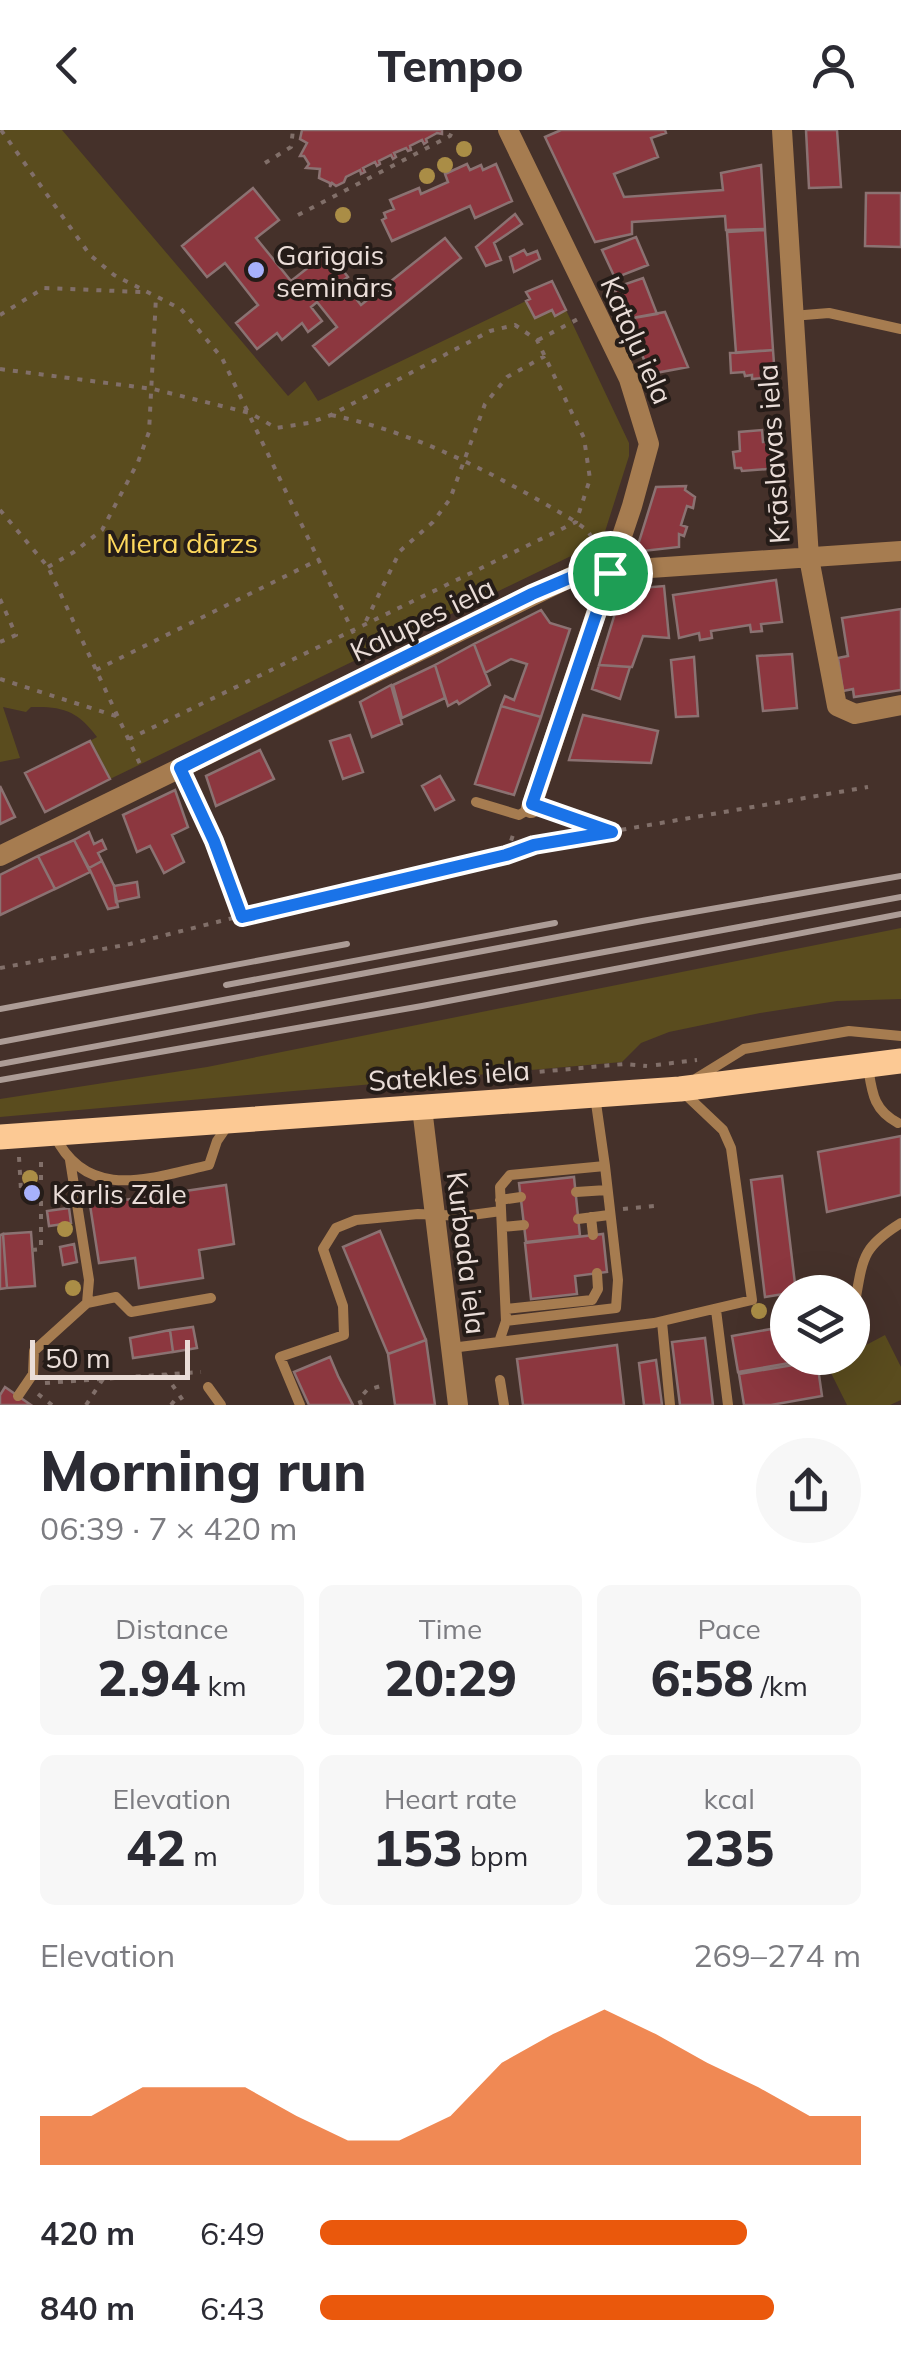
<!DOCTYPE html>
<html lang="en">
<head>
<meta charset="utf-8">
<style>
  :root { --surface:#fff; --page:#f7f7f7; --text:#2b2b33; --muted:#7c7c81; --accent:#ea580c }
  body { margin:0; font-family:Mulish,sans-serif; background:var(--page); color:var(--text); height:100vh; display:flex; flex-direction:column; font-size:38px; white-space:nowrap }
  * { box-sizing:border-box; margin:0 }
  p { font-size:32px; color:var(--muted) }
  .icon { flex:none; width:55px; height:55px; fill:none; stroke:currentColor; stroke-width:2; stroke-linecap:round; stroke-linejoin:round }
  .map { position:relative; height:1275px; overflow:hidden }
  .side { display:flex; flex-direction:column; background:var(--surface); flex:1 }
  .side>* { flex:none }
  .fabs { position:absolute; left:770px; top:1145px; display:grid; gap:20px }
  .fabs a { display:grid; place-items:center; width:100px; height:100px; border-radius:50%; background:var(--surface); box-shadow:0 10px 40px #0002; font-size:50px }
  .scale { position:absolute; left:30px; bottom:25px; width:160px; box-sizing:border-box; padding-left:10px; border:5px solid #eaddd8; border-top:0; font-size:28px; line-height:35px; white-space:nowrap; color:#eaddd8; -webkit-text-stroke:8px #251c18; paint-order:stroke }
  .pin { position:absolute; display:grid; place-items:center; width:85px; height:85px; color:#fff; margin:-42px; border:5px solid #fff; border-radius:50%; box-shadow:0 2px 10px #0007 }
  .round { display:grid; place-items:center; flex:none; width:105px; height:105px; border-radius:52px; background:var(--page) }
  .summary { display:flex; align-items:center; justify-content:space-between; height:170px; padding:0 40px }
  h1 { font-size:55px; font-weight:800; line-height:75px }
  .figures { display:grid; grid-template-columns:repeat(3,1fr); gap:15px; height:170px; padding:10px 40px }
  .figures div { display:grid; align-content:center; border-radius:15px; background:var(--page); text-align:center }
  .figures b { font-size:50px; font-weight:800 }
  .figures small { font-size:28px; font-weight:400 }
  .figures p { font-size:28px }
  .chart { height:280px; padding:20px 40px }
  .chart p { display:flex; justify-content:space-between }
  .chart svg { width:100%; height:180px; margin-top:10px; fill:var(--accent); opacity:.7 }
  ul { padding:0 40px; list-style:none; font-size:32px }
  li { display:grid; grid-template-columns:160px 120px 1fr; align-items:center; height:75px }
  li i { height:25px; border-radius:12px; background:var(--accent) }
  header { display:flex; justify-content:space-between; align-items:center; height:130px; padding:0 40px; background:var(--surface); font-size:45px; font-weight:800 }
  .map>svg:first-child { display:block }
  .green { fill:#5a4c1e }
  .building { fill:#8c373f; stroke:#8b7272; stroke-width:2.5 }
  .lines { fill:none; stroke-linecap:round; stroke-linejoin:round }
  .path { stroke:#816f69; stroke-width:4; stroke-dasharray:5 8; stroke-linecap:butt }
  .service { stroke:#a67c50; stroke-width:10 }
  .minor { stroke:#a67c50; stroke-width:20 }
  .primary { stroke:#fcc994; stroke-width:25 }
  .rail { stroke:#ac9c96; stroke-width:6 }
  .tree { fill:#aa8d46 }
  .route-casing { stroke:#fff; stroke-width:20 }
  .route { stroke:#1a73e8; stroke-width:12 }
  .poi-dot { fill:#a7b1fc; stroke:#251c18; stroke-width:4 }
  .labels { text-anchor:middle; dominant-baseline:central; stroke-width:8; stroke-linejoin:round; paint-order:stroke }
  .poi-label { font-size:28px; fill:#eaddd8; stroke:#251c18; text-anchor:start }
  .street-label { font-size:28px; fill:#eaddd8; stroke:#251c18 }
  .park-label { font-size:28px; fill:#fdd85d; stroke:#251c18 }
</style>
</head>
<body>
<header><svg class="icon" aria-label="back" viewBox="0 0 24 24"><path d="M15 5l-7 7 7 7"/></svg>Tempo<svg class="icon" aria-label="person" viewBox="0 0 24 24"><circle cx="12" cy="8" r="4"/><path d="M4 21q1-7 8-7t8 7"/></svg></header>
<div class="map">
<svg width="901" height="1275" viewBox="0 0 901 1275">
  <rect width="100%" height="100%" fill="#45312a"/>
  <path class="green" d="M0 0H62L288 266 305 251 318 271 526 171 535 188 552 180 555 185 566 180 629 313V326L602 411 110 649 90 611 97 607C78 581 63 576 31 577L26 582 3 577 20 628 0 632Z
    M901 798V869L837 871 760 883 669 902 641 913 622 932 0 987V969L207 937Z
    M885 1205 901 1237V1270L890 1275H847L827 1235 842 1228H852L853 1222Z"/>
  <path class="building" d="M302 0H442V4L437 3 426 9 427 12 424 14 422 10 410 16 411 20 408 21 406 18 394 23 396 27 393 29 391 25 379 31 380 34 377 36 375 32 363 38 365 42 361 44 360 40 346 47 344 52 336 56 332 53 330 57V53L319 48 320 39 306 38 309 34 304 26H300L307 13 300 9Z
    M561 0H665L666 3 651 8 658 27 614 44 624 67 723 60 721 43 761 35 765 99 726 100 725 86 632 92V104L595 112 545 7Z
    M806 0H837L841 57 809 58Z
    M467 34 470 40 481 35 483 40 496 34 512 71 475 88 470 76 392 111 382 90 386 88 384 83 394 79 390 70 419 58 421 64 448 52 445 44Z
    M253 58 279 90 256 108 291 151 328 122 348 147 342 151 361 175 445 108 461 128 329 235 313 216 337 197 317 172 311 177 322 191 308 202 302 193 282 210 277 203 257 219 236 193 258 175 225 133 207 147 182 116Z
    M866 63H901V117L865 116Z
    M515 84 522 94 494 113 501 130 486 136 476 117Z
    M765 100 773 220 736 223 727 102Z
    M636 107 648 135 615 148 602 120Z
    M524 120 527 125 537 121 540 129 514 142 510 127Z
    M643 148 657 184 627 189 614 158Z
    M552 151 566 180 555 186 552 180 535 188 526 171 530 169 526 162Z
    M665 182 688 237 650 244 627 189Z
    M773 220 775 247 752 249V245L745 246 744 242 731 243 730 223Z
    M762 300 763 312 779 311 781 338 742 341 741 338H735L733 322 740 321 739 302Z
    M686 356 685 360 695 367 693 378 687 376 681 395 687 397 684 406 679 404V417L643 421 638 415 656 357Z
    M776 450 782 492 761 494 762 501 751 502 750 495 711 501 712 508 700 510 699 503 679 508 673 465Z
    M664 456 669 508 643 506 632 537 599 535 621 464 629 459Z
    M901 479V560L854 567 853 559 843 561 838 528 848 526 842 488Z
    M541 480 550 493 570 499 541 587 501 576 505 566 514 570 527 534 511 529 485 543 474 514Z
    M474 514 490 555 459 574 457 571 448 576 435 535Z
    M792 524 797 578 763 581 757 526Z
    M694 527 698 586 676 587 671 530Z
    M435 535 445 568 402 588 393 555Z
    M599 535 630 537 620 569 592 559Z
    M391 555 402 594 372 607 360 572Z
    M501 576 541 587 514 665 475 654Z
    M583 585 658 601 651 633 569 630Z
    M350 605 363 642 343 649 330 611Z
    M90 611 110 649 45 682 25 643Z
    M260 620 274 649 216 676 206 646Z
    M440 646 454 670 435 680 422 656Z
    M0 656 15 687 0 694Z
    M175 660 188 697 172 705 184 732 164 743 150 716 137 722 123 685Z
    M89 702 94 714 102 710 106 719 98 723 102 731 89 738 74 710Z
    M74 710 90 742 55 759 38 726Z
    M38 726 55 759 0 785V745Z
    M102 731 114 756 118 777 108 779 89 738Z
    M137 752 139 767 116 772 114 756Z
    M901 1006V1065L827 1082 818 1022Z
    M782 1046 796 1162 765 1167 751 1050Z
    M574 1047 580 1106 526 1112 519 1053Z
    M226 1055 234 1114 199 1120 203 1148 139 1158 135 1128 99 1133 90 1075Z
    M69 1078 71 1093 49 1096 47 1081Z
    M380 1101 426 1210 388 1224 343 1117Z
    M31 1102 35 1156 7 1158 3 1104Z
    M3 1104 7 1158 0 1159V1105Z
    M603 1104 607 1142 575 1146 577 1164 531 1169 525 1113Z
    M74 1114 77 1132 63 1135 60 1117Z
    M788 1196V1228H818L738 1242 732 1206Z
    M193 1197 197 1218 173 1222 170 1200Z
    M170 1200 173 1222 133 1228 130 1208Z
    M705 1208 713 1275H680L672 1212Z
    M426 1210 435 1275H395L388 1224Z
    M617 1215 624 1275H523L517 1229Z
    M330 1227 338 1246 353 1275H309L294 1242Z
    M656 1230 662 1275H644L639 1233Z
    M817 1231 822 1266 771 1275H744L739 1244Z
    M5 1257 31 1275H0V1265Z"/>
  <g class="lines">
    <path class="path" d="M1 0 90 125 114 145 181 179 222 228 365 527
      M265 33 291 17 293 0
      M298 85 450 6 453 0
      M0 185 44 158 142 162
      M538 210 578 189
      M0 239 153 259 250 283 276 298 309 293 331 285 490 201 515 195 537 210 584 308 590 349 576 392 129 609
      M331 285C419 303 499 346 576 392L587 400 597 415
      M0 380 48 437 140 634
      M48 437 74 422 102 400 138 332 149 302 156 167
      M0 469 16 505 0 512
      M366 491 400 421 433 392 450 369 485 274 507 247 545 226
      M96 540 320 429
      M0 549 119 587
      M550 680 608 700
      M507 723 515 699
      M219 725 242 787
      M0 838 130 814 312 768 506 725 534 715 868 657
      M656 935 697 930
      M462 949 624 934 647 936
      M19 1027 21 1060 42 1058
      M623 1079 654 1076
      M32 1120 41 1119V1026
      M165 1244 186 1275
      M45 1253 201 1242
      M38 1264 52 1275
      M86 1275 103 1249
      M171 1275 179 1265
      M361 1275 359 1269 367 1260 381 1256"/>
    <path class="service" d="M792 186 829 183 901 199
      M180 638 214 711
      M476 672 519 685 531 678
      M868 937C872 962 873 980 898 993
      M697 948 744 919 849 901 901 906
      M595 966 605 1036
      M54 1004C86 1072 148 1049 209 1035L217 1011 228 995
      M576 1062 607 1060
      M500 1070 521 1067
      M591 1087 593 1105
      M578 1089 609 1085
      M502 1097 524 1095
      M856 1167C863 1126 864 1116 901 1093
      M87 1173 116 1167 131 1182 211 1168
      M506 1179 592 1170 598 1159 597 1143
      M716 1180 728 1275
      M662 1192 670 1275
      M499 1212 654 1193 752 1170 731 1018 723 1000 685 964
      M451 1218 499 1212 506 1191 616 1178 618 1150 605 1036 510 1045 500 1057 506 1191
      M500 1250 504 1275
      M208 1257 221 1275
      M18 1266 33 1244 34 1221 87 1173 89 1150 70 1030
      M300 1275 280 1227 344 1205 343 1176 323 1119 336 1098 356 1090 418 1084 464 1086 501 1081"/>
    <path class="minor" d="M508 0 629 249 649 314 632 376 531 678
      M782 0 809 428 837 576 855 584 901 575
      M0 726 571 447 592 442 901 421
      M422 978 458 1275"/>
    <path class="primary" d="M0 1007 680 959 901 931"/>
    <path class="rail" d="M226 855 555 793
      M0 879 347 814
      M0 912 642 791 901 746
      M0 934 901 767
      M0 950 422 876 901 784"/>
  </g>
  <g class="tree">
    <circle cx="464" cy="19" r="8"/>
    <circle cx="445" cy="35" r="8"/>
    <circle cx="427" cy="46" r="8"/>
    <circle cx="343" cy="85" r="8"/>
    <circle cx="30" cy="1048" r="8"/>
    <circle cx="65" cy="1099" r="8"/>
    <circle cx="73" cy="1158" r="8"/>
    <circle cx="759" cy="1181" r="8"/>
  </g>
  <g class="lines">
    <defs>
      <path id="route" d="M592 442 610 443 532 674 612 702 534 715 506 725 242 787 214 711 180 638 532 464 572 447Z"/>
    </defs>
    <use href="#route" class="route-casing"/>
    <use href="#route" class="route"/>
  </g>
  <g class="poi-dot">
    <circle cx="256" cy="140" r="10"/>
    <circle cx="32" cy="1063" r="10"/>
  </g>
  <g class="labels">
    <g class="poi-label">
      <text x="276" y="124">Garīgais<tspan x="276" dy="32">seminārs</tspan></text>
      <text x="52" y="1063">Kārlis Zāle</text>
    </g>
    <g class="street-label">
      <text transform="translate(637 210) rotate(66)">Katoļu iela</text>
      <text transform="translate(773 324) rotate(-94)">Krāslavas iela</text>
      <text transform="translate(422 489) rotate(-26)">Kalupes iela</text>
      <text transform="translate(449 945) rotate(-4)">Satekles iela</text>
      <text transform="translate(467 1123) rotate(83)">Kurbada iela</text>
    </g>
    <g class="park-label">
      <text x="182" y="412">Miera dārzs</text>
    </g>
  </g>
</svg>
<div class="fabs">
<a><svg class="icon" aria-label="layers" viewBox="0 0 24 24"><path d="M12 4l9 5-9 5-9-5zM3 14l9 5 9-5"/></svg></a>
</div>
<div class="scale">50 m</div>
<div class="pin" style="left:610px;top:443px;background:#1e9e55"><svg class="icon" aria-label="arrive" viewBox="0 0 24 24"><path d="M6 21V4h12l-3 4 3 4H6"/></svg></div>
</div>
<section class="side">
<div class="summary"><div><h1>Morning run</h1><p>06:39 · 7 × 420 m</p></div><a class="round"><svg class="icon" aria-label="share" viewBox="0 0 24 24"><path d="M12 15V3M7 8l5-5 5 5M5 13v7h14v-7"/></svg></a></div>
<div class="figures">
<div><p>Distance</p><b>2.94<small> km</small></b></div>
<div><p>Time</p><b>20:29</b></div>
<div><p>Pace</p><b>6:58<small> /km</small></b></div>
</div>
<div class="figures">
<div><p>Elevation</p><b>42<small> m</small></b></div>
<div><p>Heart rate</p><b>153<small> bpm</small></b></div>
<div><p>kcal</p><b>235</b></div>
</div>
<div class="chart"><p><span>Elevation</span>269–274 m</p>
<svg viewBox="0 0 160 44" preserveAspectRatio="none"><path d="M0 44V32L10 32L20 25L30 25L40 25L50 32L60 38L70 38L80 32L90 19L100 12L110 6L120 12L130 19L140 25L150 32L160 32V44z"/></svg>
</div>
<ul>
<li><b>420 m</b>6:49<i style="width:79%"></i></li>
<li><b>840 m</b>6:43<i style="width:84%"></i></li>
</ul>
</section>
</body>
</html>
